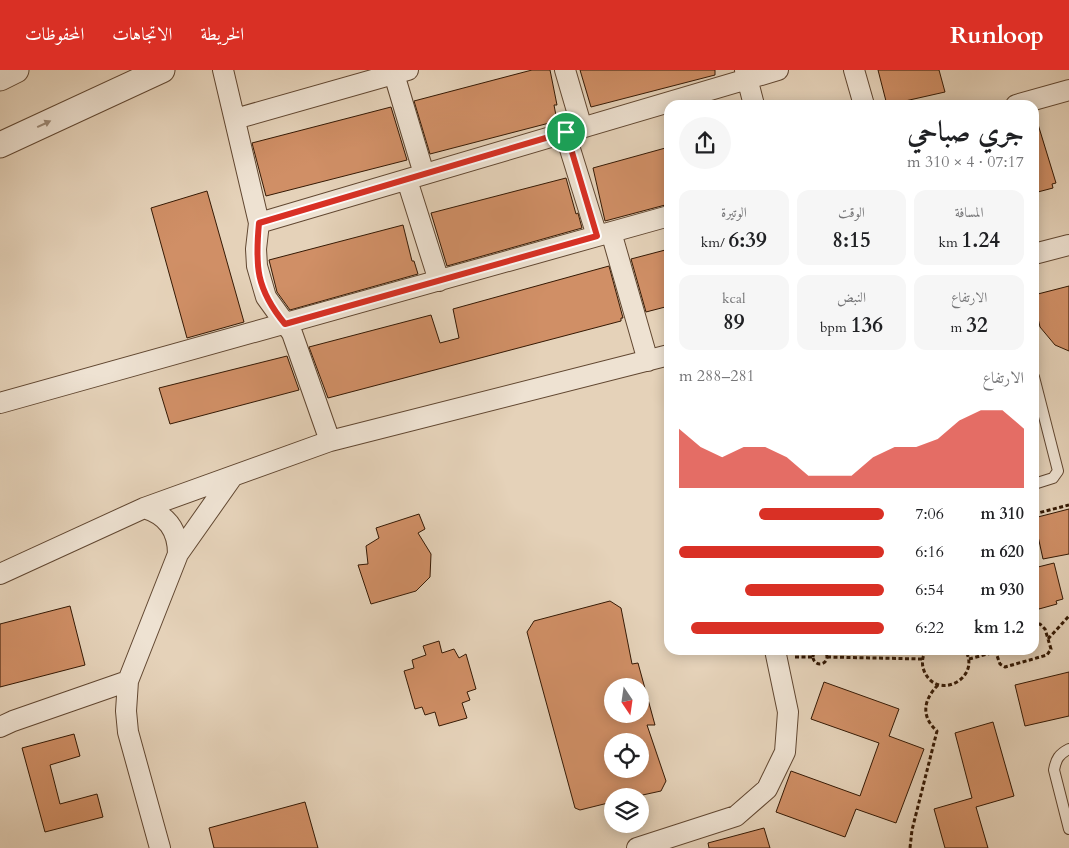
<!DOCTYPE html>
<html lang="ar">
<head>
<meta charset="utf-8">
<style>
  :root { --surface:#fff; --page:#f6f6f6; --text:#202124; --muted:#757577; --accent:#d93025 }
  body { margin:0; font-family:Cardo,Amiri,serif; background:var(--page); color:var(--text); direction:rtl; height:100vh; display:flex; flex-direction:column; font-size:19px; white-space:nowrap }
  * { box-sizing:border-box; margin:0 }
  p { font-size:16px; color:var(--muted) }
  .icon { flex:none; width:28px; height:28px; fill:none; stroke:currentColor; stroke-width:2; stroke-linecap:round; stroke-linejoin:round }
  .map { position:relative; flex:1; overflow:hidden; direction:ltr }
  .panel { position:absolute; left:664px; top:30px; width:375px; height:555px; display:flex; flex-direction:column; background:var(--surface); border-radius:15px; box-shadow:0 2px 12px #0003; direction:rtl }
  .panel>* { flex:none }
  .needle { width:32px; rotate:167deg }
  .tools { position:absolute; left:604px; top:608px; display:grid; gap:10px }
  .tools a { display:grid; place-items:center; width:45px; height:45px; border-radius:50%; background:var(--surface); box-shadow:0 2px 12px #0003; font-size:25px }
  .pin { position:absolute; display:grid; place-items:center; width:42px; height:42px; color:#fff; margin:-21px; border:2px solid #fff; border-radius:50%; box-shadow:0 1px 5px #0007 }
  .round { display:grid; place-items:center; flex:none; width:52px; height:52px; border-radius:26px; background:var(--page) }
  .head { display:flex; align-items:center; justify-content:space-between; height:85px; padding:0 15px }
  h1 { font-size:28px; font-weight:700; line-height:38px }
  .figures { display:grid; grid-template-columns:repeat(3,1fr); gap:8px; height:85px; padding:5px 15px }
  .figures div { display:grid; align-content:center; border-radius:12px; background:var(--page); text-align:center }
  .figures b { font-size:21px; font-weight:700 }
  .figures small { font-size:14px; font-weight:400 }
  .figures p { font-size:14px }
  .chart { height:140px; padding:10px 15px }
  .chart p { display:flex; justify-content:space-between }
  .chart svg { width:100%; height:90px; margin-top:5px; fill:var(--accent); opacity:.7 }
  ul { padding:0 15px; list-style:none; font-size:16px }
  li { display:grid; grid-template-columns:80px 60px 1fr; align-items:center; height:38px }
  li i { height:12px; border-radius:6px; background:var(--accent) }
  header { display:flex; align-items:center; gap:30px; box-sizing:border-box; height:70px; padding:0 25px; background:var(--accent); color:#fff }
  header strong { font-size:24px }
  nav { display:flex; gap:28px; margin-inline-start:auto; font-size:18px }
  .map>svg:first-child { display:block }
  .building { fill:#d08f66; stroke:#351904; fill-rule:evenodd }
  .lines { fill:none; stroke-linecap:round; stroke-linejoin:round }
  .service-casing { stroke:#614731; stroke-width:12 }
  .minor-casing { stroke:#614731; stroke-width:22 }
  .tertiary-casing { stroke:#614731; stroke-width:27 }
  .path { stroke:#351904; stroke-width:3; stroke-dasharray:4 2.5; stroke-linecap:butt }
  .service { stroke:#eee2d2; stroke-width:10 }
  .minor { stroke:#eee2d2; stroke-width:20 }
  .tertiary { stroke:#eee2d2; stroke-width:25 }
  .oneway { fill:#9b8875 }
  .route-casing { stroke:#fff; stroke-width:10 }
  .route { stroke:#d93025; stroke-width:6 }
</style>
</head>
<body>
<header>
<strong>Runloop</strong>
<nav><a>الخريطة</a><a>الاتجاهات</a><a>المحفوظات</a></nav>
</header>
<div class="map">
<svg width="1069" height="778" viewBox="0 0 1069 778">
  <rect width="100%" height="100%" fill="#e5d2b9"/>
  <filter id="stains"><feTurbulence type="fractalNoise" baseFrequency=".004" numOctaves="4"/><feColorMatrix values="0 0 0 0 .2 0 0 0 0 .09 0 0 0 0 .02 0 0 0 .5 -.17"/></filter>
  <radialGradient id="worn" r=".72"><stop offset=".6" stop-color="#630" stop-opacity="0"/><stop offset="1" stop-color="#630" stop-opacity=".3"/></radialGradient>
  <path class="building" d="M532 0H550L557 35H554L557 51 430 84 414 31Z
    M580 0H715V5L591 37Z
    M878 0H939L945 22 905 31 906 35H887Z
    M391 37 407 90 266 126 252 73Z
    M1037 51 1056 113 1052 114 1053 118 1034 123V52Z
    M669 77V134L605 151 593 98Z
    M566 108 576 144 578 143 582 158 447 196 431 143Z
    M207 121 244 252 187 268 151 138Z
    M403 155 412 191H414L418 204 290 240 277 222 269 190Z
    M669 179V236L646 242 631 189Z
    M609 196 623 248H621V251L328 328 309 277 431 245 440 273 459 268 453 239Z
    M1069 216V281L1055 275 1040 257 1034 231V225Z
    M287 286 299 320 170 354 159 318Z
    M1069 439V484L1043 489 1034 448Z
    M419 444 425 459 418 463 431 484 430 507 416 521 371 534 358 495 368 494 366 476 379 468 376 458Z
    M1054 493 1063 529 1056 531 1057 534 1039 539 1038 536 1034 537V498Z
    M610 531 621 538 632 594 638 593 655 655H647L666 711 661 721 638 726H612V732L580 740 575 738 527 562 534 551ZM612 616H640V644H612ZM612 671H640V699H612Z
    M70 536 85 595 0 617V554Z
    M439 571 442 583 454 579 459 588 466 584 476 619 467 622 470 630 462 633 467 648 439 656 435 642 425 645 422 637 415 639 404 601 414 598 412 590 426 585 423 576Z
    M1069 602V646L1025 656 1015 615Z
    M824 612 899 639 889 666 924 679 896 753 856 739 845 767 776 742 791 701 860 726 879 673 811 649Z
    M993 652 1014 726 976 737 988 778H945L934 739 972 728 955 663Z
    M74 664 80 686 50 695 60 734 97 724 103 747 45 762 22 678Z
    M305 732 318 778H214L209 758Z
    M764 758 770 778H709L708 773Z"/>
  <g class="lines">
    <defs>
      <path id="service" d="M1034 307 1058 401 1053 408 1034 414
        M1069 679C1059 684 1056 689 1054 700L1069 759"/>
      <path id="minor" d="M223 0 259 153 256 179 257 196 266 227 292 263 330 371
        M565 0 582 58
        M745 0 754 35
        M854 0 864 35
        M394 4 424 104
        M1016 35 1069 20
        M235 49 408 0
        M565 63 597 166
        M407 110 439 211
        M259 153 778 0
        M611 162 648 291
        M1034 184 1069 175
        M0 333 669 146
        M144 438C167 445 178 460 178 484
        M0 504 144 438 330 371 669 285
        M0 657 13 651 128 611
        M160 778 128 662 126 641 128 611 178 484 233 406
        M637 778 736 746 767 719 785 682 788 642 775 580"/>
      <path id="tertiary" d="M0 8 16 0
        M0 75 162 0"/>
    </defs>
    <use href="#service" class="service-casing"/>
    <use href="#minor" class="minor-casing"/>
    <use href="#tertiary" class="tertiary-casing"/>
    <path class="path" d="M1034 444 1069 435
      M1048 569 1069 546
      M813 587a7 7 0 1 1 14 0a7 7 0 1 1-14 0Z
      M926 580C922 587 921 595 925 603 939 631 982 607 965 580
      M995 580 1000 594 1005 597 1047 585 1051 579 1045 559 1040 554 1034 555
      M795 587H812
      M827 587 922 589
      M969 589 995 582
      M910 778 912 760 937 661C920 646 924 629 938 615"/>
    <use href="#service" class="service"/>
    <use href="#minor" class="minor"/>
    <use href="#tertiary" class="tertiary"/>
  </g>
  <defs><path id="oneway-solid" d="M-6-.8H1V-3.2L6.5 0L1 3.2V.8H-6Z" transform="scale(1.25)"/></defs>
  <use class="oneway" href="#oneway-solid" transform="translate(44 54) rotate(-25)"/>
  <g class="lines">
    <defs>
      <path id="route" d="M566 62 597 166 285 254C256 219 255 196 259 153Z"/>
    </defs>
    <use href="#route" class="route-casing"/>
    <use href="#route" class="route"/>
  </g>
  <rect width="100%" height="100%" filter="url(#stains)"/>
  <rect width="100%" height="100%" fill="url(#worn)"/>
</svg>
<div class="tools">
<a><svg class="needle" viewBox="-14 -14 28 28"><path d="M0-13l5 13h-10z" fill="#e53935"/><path d="M0 13l5-13h-10z" fill="#757577"/></svg></a>
<a><svg class="icon" aria-label="locate" viewBox="0 0 24 24"><circle cx="12" cy="12" r="6"/><path d="M12 2v4M12 18v4M2 12h4M18 12h4"/></svg></a>
<a><svg class="icon" aria-label="layers" viewBox="0 0 24 24"><path d="M12 4l9 5-9 5-9-5zM3 14l9 5 9-5"/></svg></a>
</div>
<div class="pin" style="left:566px;top:62px;background:#1e9e55"><svg class="icon" aria-label="arrive" viewBox="0 0 24 24"><path d="M6 21V4h12l-3 4 3 4H6"/></svg></div>
<section class="panel">
<div class="head"><div><h1>جري صباحي</h1><p>07:17 · 4 × 310 m</p></div><a class="round"><svg class="icon" aria-label="share" viewBox="0 0 24 24"><path d="M12 15V3M7 8l5-5 5 5M5 13v7h14v-7"/></svg></a></div>
<div class="figures">
<div><p>المسافة</p><b>1.24<small> km</small></b></div>
<div><p>الوقت</p><b>8:15</b></div>
<div><p>الوتيرة</p><b>6:39<small> /km</small></b></div>
</div>
<div class="figures">
<div><p>الارتفاع</p><b>32<small> m</small></b></div>
<div><p>النبض</p><b>136<small> bpm</small></b></div>
<div><p>kcal</p><b>89</b></div>
</div>
<div class="chart"><p><span>الارتفاع</span>281–288 m</p>
<svg viewBox="0 0 160 44" preserveAspectRatio="none"><path d="M0 44V15L10 24L20 29L30 24L40 24L50 29L60 38L70 38L80 38L90 29L100 24L110 24L120 20L130 11L140 6L150 6L160 15V44z"/></svg>
</div>
<ul>
<li><b>310 m</b>7:06<i style="width:61%"></i></li>
<li><b>620 m</b>6:16<i style="width:100%"></i></li>
<li><b>930 m</b>6:54<i style="width:68%"></i></li>
<li><b>1.2 km</b>6:22<i style="width:94%"></i></li>
</ul>
</section>
</div>
</body>
</html>
